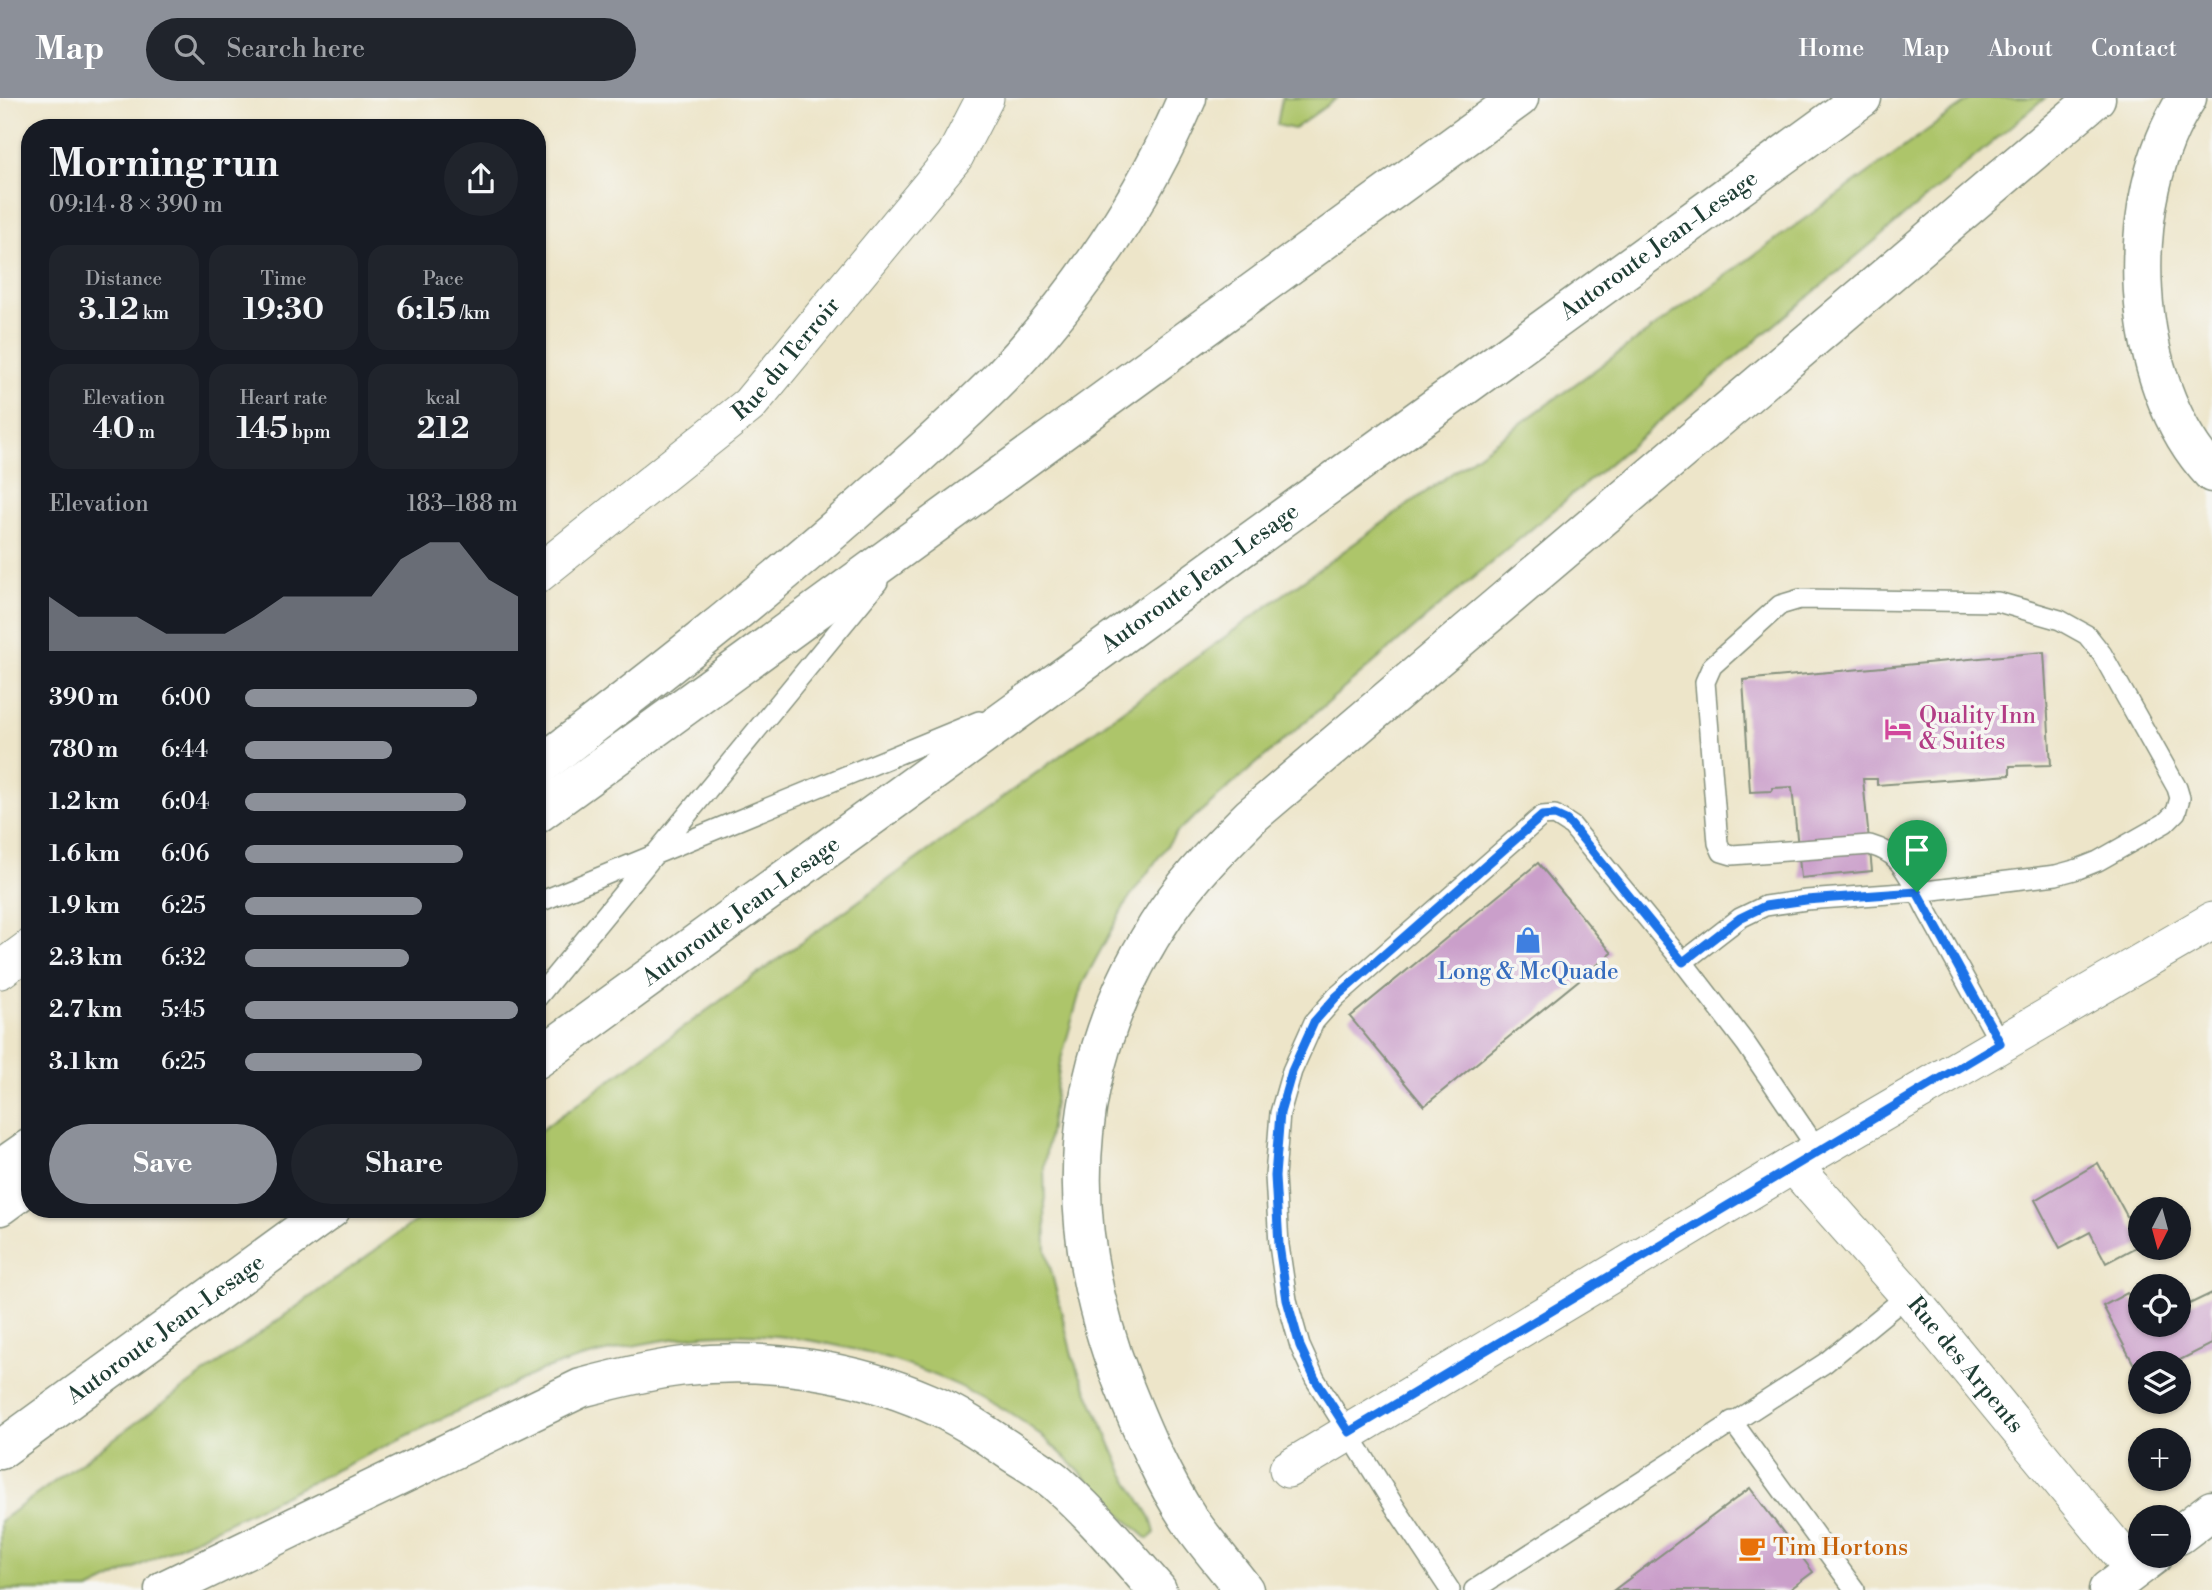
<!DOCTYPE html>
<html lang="en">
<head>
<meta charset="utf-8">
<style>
  :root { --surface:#171b24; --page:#20242c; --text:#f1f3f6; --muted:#9ea1a6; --accent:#8c9099 }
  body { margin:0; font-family:"Libre Bodoni",serif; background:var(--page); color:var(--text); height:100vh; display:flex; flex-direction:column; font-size:26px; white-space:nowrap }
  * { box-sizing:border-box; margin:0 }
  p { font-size:23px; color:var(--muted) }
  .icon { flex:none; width:38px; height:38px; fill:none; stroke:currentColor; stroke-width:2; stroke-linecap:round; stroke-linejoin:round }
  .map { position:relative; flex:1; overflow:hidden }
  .sheet { position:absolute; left:21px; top:21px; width:525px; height:1099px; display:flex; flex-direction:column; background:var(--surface); border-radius:28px; box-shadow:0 2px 5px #0004 }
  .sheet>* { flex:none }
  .needle { width:46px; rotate:186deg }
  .tools { position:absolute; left:2128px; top:1099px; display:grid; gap:14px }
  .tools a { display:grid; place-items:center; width:63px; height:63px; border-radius:50%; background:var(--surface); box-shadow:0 2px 5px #0004; font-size:35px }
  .pin { position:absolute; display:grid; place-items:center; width:60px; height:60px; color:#fff; margin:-72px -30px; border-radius:50% 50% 50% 0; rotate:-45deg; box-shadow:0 0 7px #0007 }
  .pin .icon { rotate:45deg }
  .round { display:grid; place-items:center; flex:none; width:74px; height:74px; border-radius:37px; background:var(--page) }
  .headline { display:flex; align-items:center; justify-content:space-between; height:119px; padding:0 28px }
  h1 { font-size:38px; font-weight:700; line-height:52px }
  .stats { display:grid; grid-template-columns:repeat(3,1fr); gap:10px; height:119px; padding:7px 28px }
  .stats div { display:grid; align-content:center; border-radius:18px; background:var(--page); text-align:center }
  .stats b { font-size:30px; font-weight:700 }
  .stats small { font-size:19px; font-weight:400 }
  .stats p { font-size:19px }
  .chart { height:196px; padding:14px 28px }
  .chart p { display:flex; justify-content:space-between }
  .chart svg { width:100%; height:126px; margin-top:7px; fill:var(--accent); opacity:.7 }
  .cta { display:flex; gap:14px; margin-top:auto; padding:14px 28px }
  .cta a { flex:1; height:80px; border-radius:42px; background:var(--accent); color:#fff; font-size:28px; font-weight:700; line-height:80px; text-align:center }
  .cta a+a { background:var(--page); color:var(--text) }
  ul { padding:0 28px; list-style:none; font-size:23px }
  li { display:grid; grid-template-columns:112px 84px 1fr; align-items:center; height:52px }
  li i { height:18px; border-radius:9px; background:var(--accent) }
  header { display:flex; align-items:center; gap:42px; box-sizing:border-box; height:98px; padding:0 35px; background:var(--accent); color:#fff }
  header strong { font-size:33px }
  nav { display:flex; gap:38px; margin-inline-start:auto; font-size:24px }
  .search { width:490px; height:63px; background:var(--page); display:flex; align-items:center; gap:18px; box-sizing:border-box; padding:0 24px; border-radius:38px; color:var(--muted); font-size:26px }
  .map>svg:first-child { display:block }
  .green { fill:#adc56a; stroke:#66814f; stroke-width:2 }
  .building { fill:#ca9fca }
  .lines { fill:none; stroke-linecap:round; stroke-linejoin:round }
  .lane-casing { stroke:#86917e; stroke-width:22 }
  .street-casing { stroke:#86917e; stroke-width:39 }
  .secondary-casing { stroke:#86917e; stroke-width:41 }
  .highway-casing { stroke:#86917e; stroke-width:41 }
  .lane { stroke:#fff; stroke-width:19 }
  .street { stroke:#fff; stroke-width:37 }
  .secondary { stroke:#fff; stroke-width:38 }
  .highway { stroke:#fff; stroke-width:38 }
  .route-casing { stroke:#fff; stroke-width:14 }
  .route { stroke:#1a73e8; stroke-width:9 }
  .labels { text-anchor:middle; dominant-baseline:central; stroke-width:7; stroke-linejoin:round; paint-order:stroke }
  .street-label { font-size:23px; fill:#1f3d34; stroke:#f6f6f2 }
  .hotel-label { font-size:23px; fill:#b23c85; stroke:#f6f6f2; text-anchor:start }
  .shop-label { font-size:23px; fill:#366cbe; stroke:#f6f6f2 }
  .food-label { font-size:23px; fill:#c56008; stroke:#f6f6f2; text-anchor:start }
</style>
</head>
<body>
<header>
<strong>Map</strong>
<div class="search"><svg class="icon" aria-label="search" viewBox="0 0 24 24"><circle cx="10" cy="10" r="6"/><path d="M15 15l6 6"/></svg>Search here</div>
<nav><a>Home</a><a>Map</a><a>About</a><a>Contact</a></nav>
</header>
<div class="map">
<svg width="2212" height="1492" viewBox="0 0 2212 1492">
  <rect width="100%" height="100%" fill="#f6f6f2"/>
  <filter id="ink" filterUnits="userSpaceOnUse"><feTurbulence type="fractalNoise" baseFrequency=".0143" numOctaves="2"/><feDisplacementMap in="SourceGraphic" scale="14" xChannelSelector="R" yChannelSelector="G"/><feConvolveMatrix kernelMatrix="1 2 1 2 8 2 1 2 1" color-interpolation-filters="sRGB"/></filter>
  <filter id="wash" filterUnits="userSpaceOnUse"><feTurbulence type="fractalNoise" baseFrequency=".00686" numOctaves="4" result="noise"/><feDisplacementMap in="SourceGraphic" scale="28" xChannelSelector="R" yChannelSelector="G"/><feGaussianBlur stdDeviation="1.57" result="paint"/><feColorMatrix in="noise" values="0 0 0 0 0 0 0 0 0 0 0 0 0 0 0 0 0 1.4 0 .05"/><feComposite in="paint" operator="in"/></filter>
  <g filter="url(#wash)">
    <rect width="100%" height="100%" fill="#ede5c9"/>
    <path class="green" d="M1282 0H1337L1294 31 1277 27Z
      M1972 0H2045L1442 506 1177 734 1127 803 1082 887 1060 965 1044 1068 1046 1152 1073 1261 1123 1374 1151 1420 1155 1435 1148 1441C1101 1402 1065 1349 1011 1316 923 1261 790 1225 686 1239 637 1245 589 1257 542 1272L89 1492H0V1423L432 1111H537V1035Z"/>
    <g id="blocks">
      <path class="building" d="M2044 554 2051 667 2010 668V677L1877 687V681H1863L1872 773 1801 780 1792 689 1773 690 1772 693 1750 694 1743 582Z
        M1538 765 1612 855 1424 1008 1350 919Z
        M2098 1065 2140 1142V1147L2106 1165 2090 1134 2060 1150 2035 1102Z
        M2127 1195 2140 1216V1227H2179V1211L2212 1195V1246L2174 1265H2140V1278L2103 1208Z
        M1750 1390 1813 1474 1789 1492H1614Z"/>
    </g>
  </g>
  <g filter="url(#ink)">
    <use href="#blocks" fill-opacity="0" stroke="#86917e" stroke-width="2"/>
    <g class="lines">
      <defs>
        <path id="lane" d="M537 805 979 623
          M1683 864 1740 820 1765 808 1806 802 1917 794 2056 777 2078 771 2098 763 2165 725 2176 714 2180 700 2177 690 2102 556 2087 537 2060 522 1998 504 1800 501 1780 507 1712 568 1705 584 1718 745 1722 754 1732 757 1870 747C1880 750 1890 754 1897 762 1911 777 1920 800 1930 818 1953 860 1977 903 2000 945
          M537 900 878 484
          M1732 1323 1855 1492
          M1450 1492 1395 1409 1315 1281 1300 1248 1287 1202 1279 1147 1275 1078 1280 1015 1292 973 1314 924 1336 899 1542 718 1555 717 1572 728 1683 864 1746 946 1818 1052
          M1474 1492 1825 1265 1908 1197"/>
        <g id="street">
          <path id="s1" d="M537 477 749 307 955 58 985 0"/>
          <path d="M0 872 30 850"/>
          <path id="s2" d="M1793 1067 1908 1197 2134 1472"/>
          <path d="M1288 1371 1793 1067 2212 823"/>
        </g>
        <path id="secondary" d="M2179 1437 2212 1412
          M2108 1492 2153 1458"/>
        <g id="highway">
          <path d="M2187 0C2120 102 2128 285 2212 375"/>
          <path d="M537 670C649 584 761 497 867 403 913 362 960 321 1003 277 1079 197 1144 101 1187 0"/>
          <path d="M537 716 1519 0"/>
          <path id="s3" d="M537 961 1862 0"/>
          <path d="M0 1071 30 1050"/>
          <path d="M0 1108 30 1086"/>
          <path id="s4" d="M0 1352 331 1111"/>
          <path d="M164 1492 581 1290C615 1281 650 1272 685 1268 767 1259 854 1272 929 1305 957 1317 982 1334 1007 1351 1024 1363 1044 1373 1059 1387 1095 1419 1126 1456 1157 1492"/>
          <path d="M1244 1492C1226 1468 1206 1446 1189 1421 1162 1380 1142 1333 1124 1288 1059 1123 1066 962 1167 813 1191 778 1221 748 1251 718L2096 0"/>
        </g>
      </defs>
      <use href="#lane" class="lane-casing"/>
      <use href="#street" class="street-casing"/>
      <use href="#secondary" class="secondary-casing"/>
      <use href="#highway" class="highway-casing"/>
      <use href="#lane" class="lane"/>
      <use href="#street" class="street"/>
      <use href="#secondary" class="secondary"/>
      <use href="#highway" class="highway"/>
    </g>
  </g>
  <g class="lines" filter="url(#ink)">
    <defs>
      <path id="route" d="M1555 717 1566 722 1572 728 1683 864 1740 820 1765 808 1806 802 1917 794 2000 945 1349 1334 1315 1281 1300 1248 1287 1202 1279 1147 1275 1078 1280 1015 1292 973 1314 924 1336 899 1542 718Z"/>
    </defs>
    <use href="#route" class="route-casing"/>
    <use href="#route" class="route"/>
  </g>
  <defs>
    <symbol id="hotel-bare" viewBox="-9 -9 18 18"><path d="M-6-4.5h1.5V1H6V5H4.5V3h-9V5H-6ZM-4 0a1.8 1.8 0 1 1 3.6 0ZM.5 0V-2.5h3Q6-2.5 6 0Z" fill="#d1479c" stroke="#f6f6f2" stroke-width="2.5" paint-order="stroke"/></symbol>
    <symbol id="shop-bare" viewBox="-9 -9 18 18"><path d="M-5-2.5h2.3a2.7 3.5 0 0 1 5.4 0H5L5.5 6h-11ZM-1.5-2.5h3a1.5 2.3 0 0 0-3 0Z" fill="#3f7fe0" stroke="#f6f6f2" stroke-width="2.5" paint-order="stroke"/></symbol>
    <symbol id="cafe-bare" viewBox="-9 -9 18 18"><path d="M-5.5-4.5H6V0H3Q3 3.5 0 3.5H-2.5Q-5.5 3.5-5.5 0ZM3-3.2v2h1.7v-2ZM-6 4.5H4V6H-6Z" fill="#e8710a" stroke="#f6f6f2" stroke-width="2.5" paint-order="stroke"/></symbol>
  </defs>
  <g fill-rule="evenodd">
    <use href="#hotel-bare" x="1879" y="612" width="38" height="38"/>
    <use href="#shop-bare" x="1509" y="823" width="38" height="38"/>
    <use href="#cafe-bare" x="1733" y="1431" width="38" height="38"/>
  </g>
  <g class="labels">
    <g class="street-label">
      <text stroke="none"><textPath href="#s3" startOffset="1386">Autoroute Jean-Lesage</textPath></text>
      <text stroke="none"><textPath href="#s1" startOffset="331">Rue du Terroir</textPath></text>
      <text stroke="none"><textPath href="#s3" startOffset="819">Autoroute Jean-Lesage</textPath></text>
      <text stroke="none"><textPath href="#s3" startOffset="252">Autoroute Jean-Lesage</textPath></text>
      <text stroke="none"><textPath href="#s4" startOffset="205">Autoroute Jean-Lesage</textPath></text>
      <text stroke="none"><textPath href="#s2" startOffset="264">Rue des Arpents</textPath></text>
    </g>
    <g class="hotel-label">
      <text x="1919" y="618">Quality Inn<tspan x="1919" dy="26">&amp; Suites</tspan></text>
    </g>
    <g class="shop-label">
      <text x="1528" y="874">Long &amp; McQuade</text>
    </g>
    <g class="food-label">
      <text x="1773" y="1450">Tim Hortons</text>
    </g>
  </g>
</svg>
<div class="tools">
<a><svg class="needle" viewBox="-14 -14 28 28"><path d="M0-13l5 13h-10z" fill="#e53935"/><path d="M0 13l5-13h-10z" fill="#9ea1a6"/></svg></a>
<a><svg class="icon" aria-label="locate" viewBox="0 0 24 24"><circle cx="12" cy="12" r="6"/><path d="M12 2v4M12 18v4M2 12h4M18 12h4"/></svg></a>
<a><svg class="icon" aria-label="layers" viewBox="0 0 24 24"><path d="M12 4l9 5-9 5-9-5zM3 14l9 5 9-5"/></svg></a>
<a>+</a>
<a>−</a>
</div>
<div class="pin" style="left:1917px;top:794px;background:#1e9e55"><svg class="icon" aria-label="arrive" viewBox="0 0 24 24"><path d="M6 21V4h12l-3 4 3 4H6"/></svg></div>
<section class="sheet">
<div class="headline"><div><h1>Morning run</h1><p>09:14 · 8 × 390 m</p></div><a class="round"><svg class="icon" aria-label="share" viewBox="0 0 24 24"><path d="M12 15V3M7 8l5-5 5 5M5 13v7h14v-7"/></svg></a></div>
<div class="stats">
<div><p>Distance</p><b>3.12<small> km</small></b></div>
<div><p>Time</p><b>19:30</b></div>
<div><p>Pace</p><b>6:15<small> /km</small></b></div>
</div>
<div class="stats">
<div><p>Elevation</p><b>40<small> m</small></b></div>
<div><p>Heart rate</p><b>145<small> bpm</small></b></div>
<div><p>kcal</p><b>212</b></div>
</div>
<div class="chart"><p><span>Elevation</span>183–188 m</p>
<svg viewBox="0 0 160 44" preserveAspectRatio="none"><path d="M0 44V25L10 32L20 32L30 32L40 38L50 38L60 38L70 32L80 25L90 25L100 25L110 25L120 12L130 6L140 6L150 19L160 25V44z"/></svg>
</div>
<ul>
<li><b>390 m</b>6:00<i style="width:85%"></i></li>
<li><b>780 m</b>6:44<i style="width:54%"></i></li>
<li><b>1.2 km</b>6:04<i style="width:81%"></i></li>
<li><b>1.6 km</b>6:06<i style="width:80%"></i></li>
<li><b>1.9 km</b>6:25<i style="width:65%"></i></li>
<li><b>2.3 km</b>6:32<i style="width:60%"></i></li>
<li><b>2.7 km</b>5:45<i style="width:100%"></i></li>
<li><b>3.1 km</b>6:25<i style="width:65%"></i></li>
</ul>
<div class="cta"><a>Save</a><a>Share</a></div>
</section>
</div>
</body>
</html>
